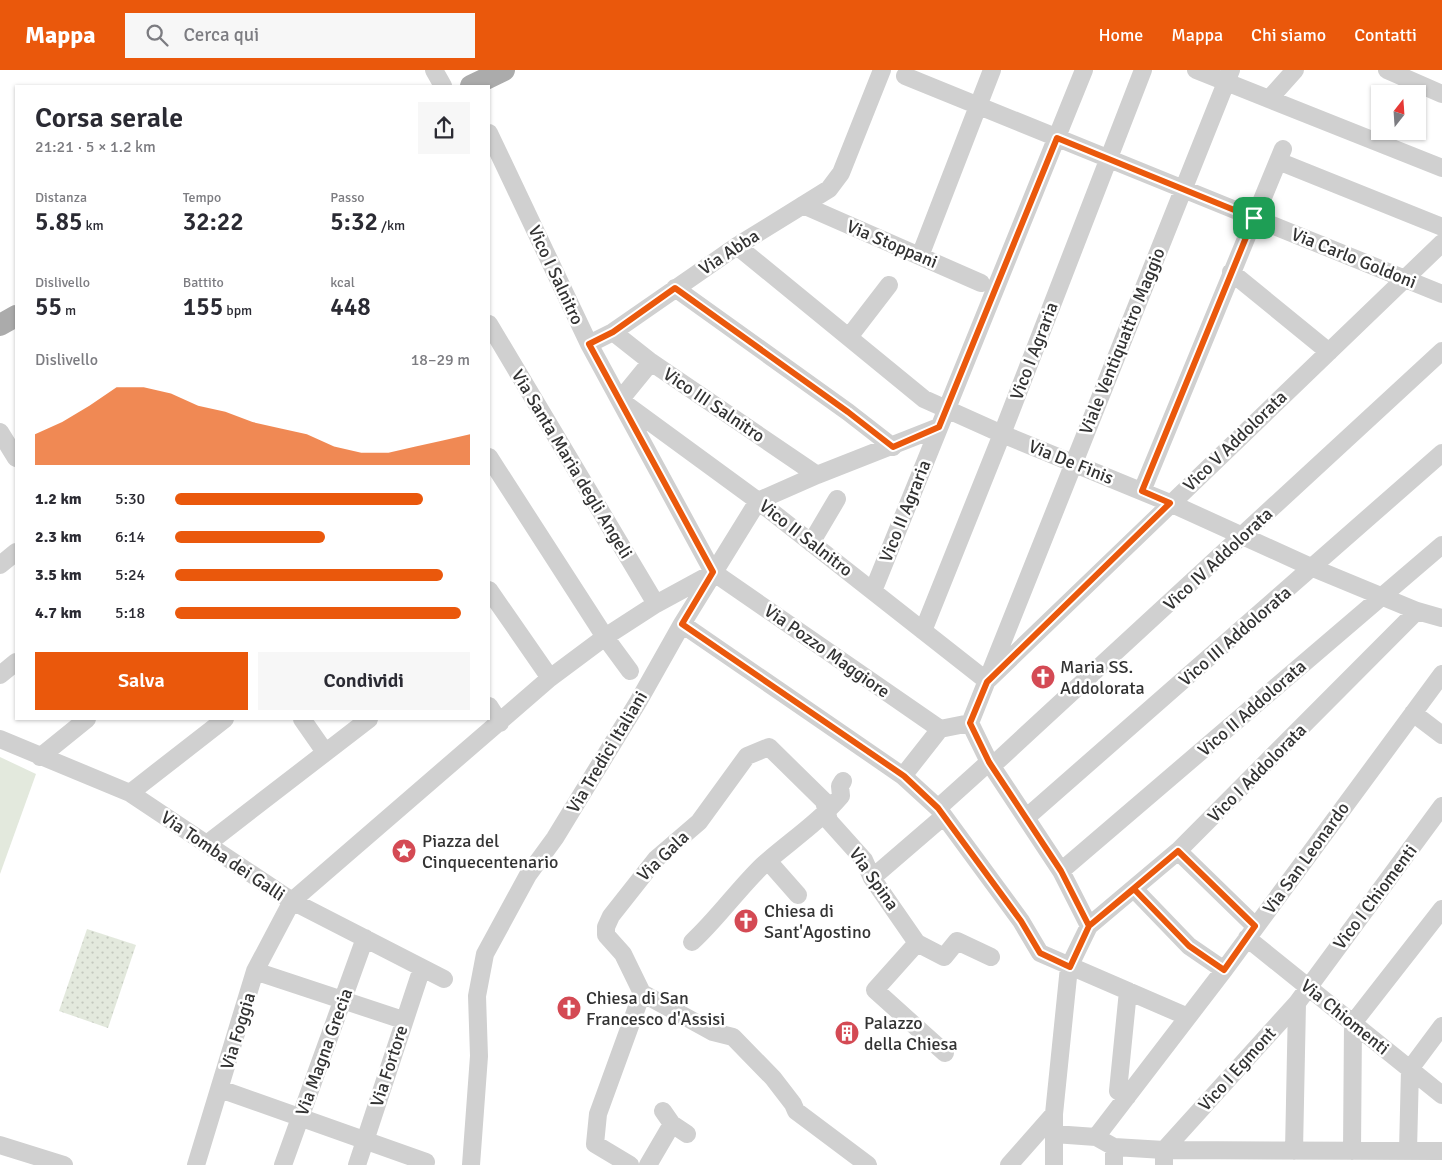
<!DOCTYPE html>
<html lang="it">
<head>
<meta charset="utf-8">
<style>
  :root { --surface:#fff; --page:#f7f7f7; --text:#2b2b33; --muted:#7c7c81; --accent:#ea580c }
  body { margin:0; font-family:Signika,sans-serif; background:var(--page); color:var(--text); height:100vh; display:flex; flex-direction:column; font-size:19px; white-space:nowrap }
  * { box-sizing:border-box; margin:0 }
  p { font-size:16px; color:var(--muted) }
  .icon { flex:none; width:28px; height:28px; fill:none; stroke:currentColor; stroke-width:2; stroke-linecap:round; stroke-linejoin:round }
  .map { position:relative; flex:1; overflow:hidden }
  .details { position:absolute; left:15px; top:15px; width:475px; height:635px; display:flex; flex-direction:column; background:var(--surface); border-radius:0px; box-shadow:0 1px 4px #0004 }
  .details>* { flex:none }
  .needle { width:32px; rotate:17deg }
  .fabs { position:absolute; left:1371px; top:15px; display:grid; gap:10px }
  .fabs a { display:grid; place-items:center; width:55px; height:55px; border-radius:0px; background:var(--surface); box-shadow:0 1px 4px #0004; font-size:25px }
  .pin { position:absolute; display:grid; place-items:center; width:42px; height:42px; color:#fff; margin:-21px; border-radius:10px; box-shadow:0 2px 8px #0006 }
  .round { display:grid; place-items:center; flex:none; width:52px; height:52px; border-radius:0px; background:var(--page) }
  .headline { display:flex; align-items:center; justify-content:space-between; height:85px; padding:0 20px }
  h1 { font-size:28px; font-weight:600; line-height:38px }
  .figures { display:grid; grid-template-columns:repeat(3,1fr); gap:8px; height:85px; padding:5px 20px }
  .figures div { display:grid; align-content:center }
  .figures b { font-size:25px; font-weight:600 }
  .figures small { font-size:14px; font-weight:400 }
  .figures p { font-size:14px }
  .chart { height:140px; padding:10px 20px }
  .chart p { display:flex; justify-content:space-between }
  .chart svg { width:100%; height:90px; margin-top:5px; fill:var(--accent); opacity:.7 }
  .primary-button { display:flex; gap:10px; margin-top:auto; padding:10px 20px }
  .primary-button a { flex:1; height:58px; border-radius:0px; background:var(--accent); color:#fff; font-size:20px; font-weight:600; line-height:58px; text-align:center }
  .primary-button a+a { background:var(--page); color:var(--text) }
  ul { padding:0 20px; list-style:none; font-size:16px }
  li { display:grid; grid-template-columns:80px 60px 1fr; align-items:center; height:38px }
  li i { height:12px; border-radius:6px; background:var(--accent) }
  header { display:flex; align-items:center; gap:30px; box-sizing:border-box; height:70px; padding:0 25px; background:var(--accent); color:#fff }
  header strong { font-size:24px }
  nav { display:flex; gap:28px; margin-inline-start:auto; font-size:18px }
  .search { width:350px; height:45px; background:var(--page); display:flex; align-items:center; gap:12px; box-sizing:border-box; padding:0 18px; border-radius:0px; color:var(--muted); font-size:19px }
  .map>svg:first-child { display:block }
  .grass { fill:url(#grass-dots) }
  .pitch { fill:#e3e9dd }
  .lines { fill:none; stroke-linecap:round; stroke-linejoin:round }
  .minor { stroke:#d0d0d0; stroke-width:18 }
  .major { stroke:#ababab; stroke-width:22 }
  .route-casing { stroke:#fff; stroke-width:10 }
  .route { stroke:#ea580c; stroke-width:6 }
  .labels { text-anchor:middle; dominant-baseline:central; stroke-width:5; stroke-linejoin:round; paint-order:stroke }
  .street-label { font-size:18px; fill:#333; stroke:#fff }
  .poi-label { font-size:18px; fill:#333; stroke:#fff; text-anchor:start }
</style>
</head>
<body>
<header>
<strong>Mappa</strong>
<div class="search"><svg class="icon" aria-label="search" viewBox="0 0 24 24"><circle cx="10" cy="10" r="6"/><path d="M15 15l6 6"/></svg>Cerca qui</div>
<nav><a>Home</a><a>Mappa</a><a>Chi siamo</a><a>Contatti</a></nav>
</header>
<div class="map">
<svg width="1442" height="1095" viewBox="0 0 1442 1095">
  <defs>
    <pattern id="grass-dots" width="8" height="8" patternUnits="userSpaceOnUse" patternTransform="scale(1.25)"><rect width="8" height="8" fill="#e3e9dd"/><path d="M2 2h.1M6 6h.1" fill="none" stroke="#c3c8be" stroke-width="1.8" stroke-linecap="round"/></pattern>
  </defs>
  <rect width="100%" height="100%" fill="#fff"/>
  <path class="grass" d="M87 859 136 875 108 958 59 941Z"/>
  <path class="pitch" d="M0 687 36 704 0 804Z"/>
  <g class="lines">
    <path class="minor" d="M434 0 443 16
      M1196 0 1442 98
      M1387 0 1442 24
      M905 6 1442 224
      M1269 29 1295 0
      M489 63 589 274 713 502 940 659
      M1278 91 1442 157
      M803 135 981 213
      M737 176 924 329 1002 364 1170 433 1313 498 1417 541 1442 548
      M920 186 992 0
      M1231 202 1329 282
      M675 218 848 342 893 377
      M489 254 656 534
      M613 262 651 292 817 405
      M849 267 889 215
      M589 274 613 262 737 176 829 119 841 103 882 0
      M651 292 620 330 758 431 987 611 1442 173
      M0 362 16 388
      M489 387 605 567 630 601
      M1142 421 1283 79
      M811 473 837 429
      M0 495 16 482
      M489 520 550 608
      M873 521 1084 0
      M682 554 903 706 938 738 1021 851 1040 883 1188 947
      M923 561 1002 364 1143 0
      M0 605 16 592
      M489 636 500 653
      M1413 643 1442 665
      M302 649 325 682
      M970 653 1231 0
      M970 653 989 692 1061 801 1089 856
      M0 669 130 723 292 831 444 909
      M40 687 87 649
      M992 696 1442 281
      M903 706 940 659 970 653
      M130 723 225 649
      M938 738 989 692
      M1027 747 1442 383
      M207 774 369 649
      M1178 781 1255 856
      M768 791 798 825
      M1061 801 1442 475
      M872 808 944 746
      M1134 819 1189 876 1224 900
      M1247 868 1442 1025
      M692 872C718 848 738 819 763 795 789 772 818 753 841 726L840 716 843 711
      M917 873 875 920 945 983
      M917 873 944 887 957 871 991 887
      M255 901 403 950
      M642 923 623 884 606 865V857L611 846 656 789 699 752 747 686 769 677 824 731 829 751 864 790 872 808 917 873
      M642 923 713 962 733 967 773 1008 793 1034 796 1041 868 1095
      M220 1019 426 1092
      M1127 1027 1118 1021 1128 921
      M663 1041 672 1054 687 1064
      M1054 1064 1096 1067 1114 1077 1164 1080 1442 1081
      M1096 1067 1224 900 1442 604
      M0 1075 64 1095
      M1164 1080 1297 933 1442 736
      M1164 1080V1095
      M1294 1081 1297 933
      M1352 1081 1353 953 1442 839
      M1408 1081 1410 999 1442 956
      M196 1095 255 901 292 831 550 608 605 567 656 534 713 503
      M283 1095 365 868
      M357 1095 422 898
      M471 1095 479 986 477 926 485 884 528 805 555 768 638 632 682 554 758 431 817 405 939 357
      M630 1095 595 1074 598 1044 642 923
      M648 1095 672 1054
      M1009 1095 1054 1044
      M1054 1095V1044L1069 897 1089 856 1178 781 1417 541
      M1114 1095V1077"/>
    <path class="major" d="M471 16 504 0
      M0 255 16 246"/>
  </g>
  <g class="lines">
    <defs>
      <path id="route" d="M1254 148 1057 68 939 357 893 377 848 342 675 218 613 262 589 274 713 502 682 554 904 706 938 738 1021 851 1040 883 1070 897 1089 856 1178 781 1255 856 1224 900 1189 876 1134 819 1089 856 1061 801 989 692 970 653 987 612 1170 433 1142 421 1254 148"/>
    </defs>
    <use href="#route" class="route-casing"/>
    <use href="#route" class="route"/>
  </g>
  <defs>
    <symbol id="church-disc" viewBox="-11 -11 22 22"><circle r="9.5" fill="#d44a54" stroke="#fff"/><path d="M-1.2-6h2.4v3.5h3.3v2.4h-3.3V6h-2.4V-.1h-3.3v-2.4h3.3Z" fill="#fff"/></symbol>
    <symbol id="sight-disc" viewBox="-11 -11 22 22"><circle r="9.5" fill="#d44a54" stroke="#fff"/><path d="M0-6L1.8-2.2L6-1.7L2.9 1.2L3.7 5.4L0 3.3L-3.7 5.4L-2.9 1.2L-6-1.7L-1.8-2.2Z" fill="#fff"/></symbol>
    <symbol id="building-disc" viewBox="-11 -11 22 22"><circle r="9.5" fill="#d44a54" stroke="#fff"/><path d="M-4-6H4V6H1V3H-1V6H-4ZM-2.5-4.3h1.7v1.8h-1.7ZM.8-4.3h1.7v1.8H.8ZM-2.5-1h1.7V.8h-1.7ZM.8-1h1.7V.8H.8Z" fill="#fff"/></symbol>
  </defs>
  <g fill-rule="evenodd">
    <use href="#church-disc" x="1029" y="593" width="28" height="28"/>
    <use href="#sight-disc" x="390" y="767" width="28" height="28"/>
    <use href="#church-disc" x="732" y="837" width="28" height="28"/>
    <use href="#church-disc" x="555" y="924" width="28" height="28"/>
    <use href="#building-disc" x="833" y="949" width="28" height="28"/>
  </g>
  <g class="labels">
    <g class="street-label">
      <text transform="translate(892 174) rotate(23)">Via Stoppani</text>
      <text transform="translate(729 182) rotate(-33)">Via Abba</text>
      <text transform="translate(1354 188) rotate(22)">Via Carlo Goldoni</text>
      <text transform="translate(556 205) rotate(65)">Vico I Salnitro</text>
      <text transform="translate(1122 271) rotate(-68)">Viale Ventiquattro Maggio</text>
      <text transform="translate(1034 281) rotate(-69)">Vico I Agraria</text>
      <text transform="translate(714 335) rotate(34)">Vico III Salnitro</text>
      <text transform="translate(1235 371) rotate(-44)">Vico V Addolorata</text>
      <text transform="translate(1071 392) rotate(22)">Via De Finis</text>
      <text transform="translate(572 394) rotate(59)">Via Santa Maria degli Angeli</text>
      <text transform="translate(905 441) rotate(-68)">Vico II Agraria</text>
      <text transform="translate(806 468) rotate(38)">Vico II Salnitro</text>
      <text transform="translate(1218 489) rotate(-43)">Vico IV Addolorata</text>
      <text transform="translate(1235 566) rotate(-41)">Vico III Addolorata</text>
      <text transform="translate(827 581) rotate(35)">Via Pozzo Maggiore</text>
      <text transform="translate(1252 638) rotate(-41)">Vico II Addolorata</text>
      <text transform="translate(607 682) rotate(-59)">Via Tredici Italiani</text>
      <text transform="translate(1257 703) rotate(-45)">Vico I Addolorata</text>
      <text transform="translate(223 786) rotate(34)">Via Tomba dei Galli</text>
      <text transform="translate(663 786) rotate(-44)">Via Gala</text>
      <text transform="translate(1306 788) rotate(-54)">Via San Leonardo</text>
      <text transform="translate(874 809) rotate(55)">Via Spina</text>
      <text transform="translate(1375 827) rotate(-53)">Vico I Chiomenti</text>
      <text transform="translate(1345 947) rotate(39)">Via Chiomenti</text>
      <text transform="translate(238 961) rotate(-73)">Via Foggia</text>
      <text transform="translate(324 982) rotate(-70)">Via Magna Grecia</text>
      <text transform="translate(389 996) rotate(-72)">Via Fortore</text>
      <text transform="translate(1237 999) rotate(-48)">Vico I Egmont</text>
    </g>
    <g class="poi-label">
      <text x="1060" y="597">Maria SS.<tspan x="1060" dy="21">Addolorata</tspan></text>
      <text x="422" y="771">Piazza del<tspan x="422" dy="21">Cinquecentenario</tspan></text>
      <text x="764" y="841">Chiesa di<tspan x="764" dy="21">Sant'Agostino</tspan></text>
      <text x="586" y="928">Chiesa di San<tspan x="586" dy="21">Francesco d'Assisi</tspan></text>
      <text x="864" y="953">Palazzo<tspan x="864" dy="21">della Chiesa</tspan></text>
    </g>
  </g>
</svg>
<div class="fabs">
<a><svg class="needle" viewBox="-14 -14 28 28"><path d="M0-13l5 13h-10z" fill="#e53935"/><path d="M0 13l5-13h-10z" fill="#7c7c81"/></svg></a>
</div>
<div class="pin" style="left:1254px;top:148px;background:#1e9e55"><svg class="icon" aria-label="arrive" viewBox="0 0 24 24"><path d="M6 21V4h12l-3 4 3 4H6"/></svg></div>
<section class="details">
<div class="headline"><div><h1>Corsa serale</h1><p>21:21 · 5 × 1.2 km</p></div><a class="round"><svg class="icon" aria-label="share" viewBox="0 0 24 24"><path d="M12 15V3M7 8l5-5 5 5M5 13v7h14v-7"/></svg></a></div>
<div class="figures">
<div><p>Distanza</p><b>5.85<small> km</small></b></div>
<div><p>Tempo</p><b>32:22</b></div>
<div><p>Passo</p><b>5:32<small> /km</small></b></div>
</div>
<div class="figures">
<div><p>Dislivello</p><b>55<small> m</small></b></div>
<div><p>Battito</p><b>155<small> bpm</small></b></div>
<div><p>kcal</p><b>448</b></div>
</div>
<div class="chart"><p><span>Dislivello</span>18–29 m</p>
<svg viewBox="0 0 160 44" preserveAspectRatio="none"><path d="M0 44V29L10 23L20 15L30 6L40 6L50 9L60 15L70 18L80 23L90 26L100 29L110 35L120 38L130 38L140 35L150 32L160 29V44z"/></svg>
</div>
<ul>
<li><b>1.2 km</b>5:30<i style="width:84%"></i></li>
<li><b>2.3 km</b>6:14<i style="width:51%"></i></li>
<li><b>3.5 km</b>5:24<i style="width:91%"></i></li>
<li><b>4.7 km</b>5:18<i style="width:97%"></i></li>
</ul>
<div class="primary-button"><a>Salva</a><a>Condividi</a></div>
</section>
</div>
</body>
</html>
